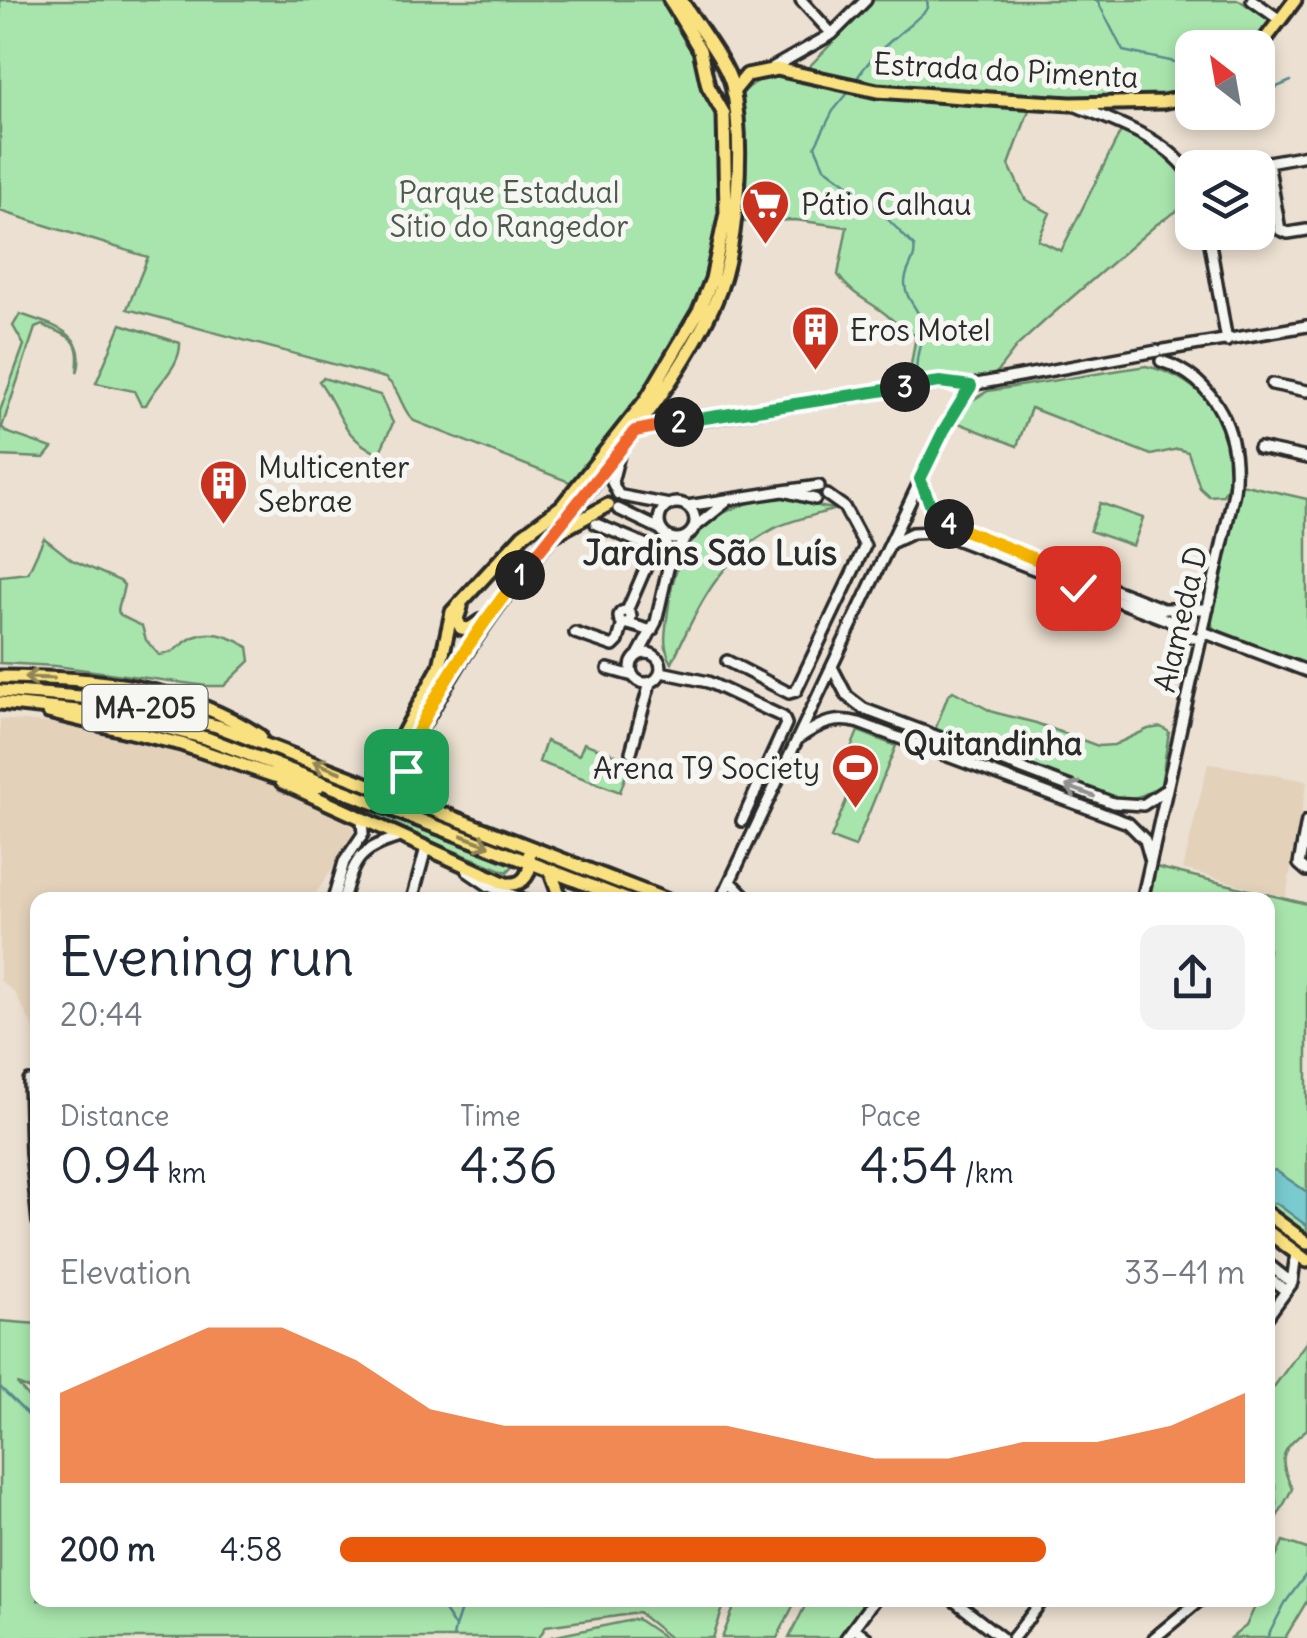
<!DOCTYPE html>
<html lang="en">
<head>
<meta charset="utf-8">
<style>
  :root { --surface:#fff; --page:#f2f2f3; --text:#1f2937; --muted:#747a83; --accent:#ea580c }
  body { margin:0; font-family:Delius,sans-serif; background:var(--page); color:var(--text); height:100vh; display:flex; flex-direction:column; font-size:38px; white-space:nowrap }
  * { box-sizing:border-box; margin:0 }
  p { font-size:32px; color:var(--muted) }
  .icon { flex:none; width:55px; height:55px; fill:none; stroke:currentColor; stroke-width:2; stroke-linecap:round; stroke-linejoin:round }
  .map { position:relative; flex:1; overflow:hidden }
  .details { position:absolute; left:30px; top:892px; width:1245px; height:715px; display:flex; flex-direction:column; background:var(--surface); border-radius:20px; box-shadow:0 5px 15px #0003 }
  .details>* { flex:none }
  .needle { width:65px; rotate:329deg }
  .buttons { position:absolute; left:1175px; top:30px; display:grid; gap:20px }
  .buttons a { display:grid; place-items:center; width:100px; height:100px; border-radius:20px; background:var(--surface); box-shadow:0 5px 15px #0003; font-size:50px }
  .pin { position:absolute; display:grid; place-items:center; width:85px; height:85px; color:#fff; margin:-42px; border-radius:20px; box-shadow:0 5px 15px #0006 }
  .km { position:absolute; width:50px; height:50px; margin:-25px; border-radius:50%; background:#222; color:#fff; font-size:28px; line-height:50px; text-align:center }
  .round { display:grid; place-items:center; flex:none; width:105px; height:105px; border-radius:20px; background:var(--page) }
  .summary { display:flex; align-items:center; justify-content:space-between; height:170px; padding:0 30px }
  h1 { font-size:55px; font-weight:600; line-height:75px }
  .stats { display:grid; grid-template-columns:repeat(3,1fr); gap:15px; height:170px; padding:10px 30px }
  .stats div { display:grid; align-content:center }
  .stats b { font-size:50px; font-weight:600 }
  .stats small { font-size:28px; font-weight:400 }
  .stats p { font-size:28px }
  .chart { height:280px; padding:20px 30px }
  .chart p { display:flex; justify-content:space-between }
  .chart svg { width:100%; height:180px; margin-top:10px; fill:var(--accent); opacity:.7 }
  ul { padding:0 30px; list-style:none; font-size:32px }
  li { display:grid; grid-template-columns:160px 120px 1fr; align-items:center; height:75px }
  li i { height:25px; border-radius:12px; background:var(--accent) }
  .map>svg:first-child { display:block }
  .built { fill:#e3d1ba }
  .green { fill:#a8e5ac; stroke:#6a886c; stroke-width:2.5 }
  .water { fill:#79cbd0; stroke:#5a8b8e; stroke-width:2.5 }
  .lines { fill:none; stroke-linecap:round; stroke-linejoin:round }
  .stream { stroke:#5a8b8e; stroke-width:2.5 }
  .minor-casing { stroke:#2b2b2b; stroke-width:16 }
  .major-casing { stroke:#2b2b2b; stroke-width:19 }
  .minor { stroke:#f6f6f2; stroke-width:9 }
  .major { stroke:#fae180; stroke-width:11 }
  .oneway { stroke:#928656 }
  .oneway2 { stroke:#90908e }
  .split-1-casing { stroke:#fff; stroke-width:20 }
  .split-2-casing { stroke:#fff; stroke-width:20 }
  .split-3-casing { stroke:#fff; stroke-width:20 }
  .split-4-casing { stroke:#fff; stroke-width:20 }
  .split-5-casing { stroke:#fff; stroke-width:20 }
  .split-1 { stroke:#f5b400; stroke-width:12 }
  .split-2 { stroke:#f0652b; stroke-width:12 }
  .split-3 { stroke:#22a559; stroke-width:12 }
  .split-4 { stroke:#22a559; stroke-width:12 }
  .split-5 { stroke:#f5b400; stroke-width:12 }
  .labels { text-anchor:middle; dominant-baseline:central; stroke-width:10; stroke-linejoin:round; paint-order:stroke }
  .shield { fill:#f6f6f2; stroke:#686867; stroke-width:2.5 }
  .shield-label { font-size:28px; font-weight:bold; fill:#2b2b2b }
  .street-label { font-size:30px; fill:#2b2b2b; stroke:#f6f6f2 }
  .park-label { font-size:30px; fill:#4a5a4b; stroke:#f6f6f2 }
  .poi-label { font-size:30px; fill:#2b2b2b; stroke:#f6f6f2; text-anchor:start }
  .neighbourhood-label { font-size:32px; font-weight:bold; fill:#2b2b2b; stroke:#f6f6f2 }
  .quarter-label { font-size:35px; font-weight:bold; fill:#2b2b2b; stroke:#f6f6f2 }
</style>
</head>
<body>
<div class="map">
<svg width="1307" height="1638" viewBox="0 0 1307 1638">
  <rect width="100%" height="100%" fill="#ebe0d1"/>
  <filter id="ink" filterUnits="userSpaceOnUse"><feTurbulence type="fractalNoise" baseFrequency=".01" numOctaves="2"/><feDisplacementMap in="SourceGraphic" scale="20" xChannelSelector="R" yChannelSelector="G"/><feConvolveMatrix kernelMatrix="1 2 1 2 8 2 1 2 1" color-interpolation-filters="sRGB"/></filter>
  <g filter="url(#ink)">
    <path class="built" d="M0 719 59 724 167 744 274 780 302 801 352 822 354 838 311 900H38L37 1048 33 1027 15 993 0 980Z
      M1208 763 1307 781 1286 897 1183 869Z"/>
    <path class="green" d="M0 0H666L697 51 708 94 721 123 719 235 702 294 645 394 572 483 414 421C400 408 401 390 385 378L127 309 148 257 0 211Z
      M874 0H1239L1273 23 1252 47 1192 48V94L1177 99H1033L1009 165 1025 199 1050 213 1038 240 1061 251 1121 131C1154 146 1192 159 1192 201L1157 224 1048 318 1017 346 994 376 969 382 948 378 908 383 916 335C902 332 900 326 889 317 870 300 854 298 838 275L847 227 795 220 742 222 745 137 742 94C757 76 776 75 799 77Z
      M20 314C51 325 90 332 77 373 81 339 74 338 42 325L35 328 2 427 6 432 52 448 44 458 0 456V411L24 345 13 326Z
      M121 324 180 343C181 367 156 384 146 405H141L134 391 96 383Z
      M1146 366C1191 376 1227 408 1230 457 1230 470 1231 484 1223 495L1209 496 1200 488 1188 452 1178 449 1151 455 1031 408 1017 446 956 422 971 401 988 391Z
      M323 378 380 395 393 423 379 454C340 436 343 414 319 381Z
      M1241 484 1307 499V665L1213 628 1211 621Z
      M782 497C801 498 815 508 836 509 816 515 794 519 775 528 722 554 695 611 672 663 661 646 666 630 668 611 676 537 709 505 782 497Z
      M1100 503 1143 518 1133 546 1090 531Z
      M44 538 72 560 120 581 124 585C118 618 109 610 142 626L146 640 159 655C176 654 180 643 194 637 213 629 232 637 248 647L250 661 224 686H207L56 666 0 663V576L28 573Z
      M953 691 993 712 1036 723 1098 746 1114 745 1148 729 1161 727 1169 732 1161 785C1144 796 1132 801 1113 797L935 730 948 695Z
      M858 731 896 746 855 847 831 838 852 786 838 780Z
      M546 741 579 755 584 743 631 761 620 792 539 762Z
      M343 798 514 865 507 872 374 819Z
      M1156 867 1307 904V1242L1268 1212V900H1149Z
      M0 1321 37 1324V1392L17 1384 37 1407 38 1600H711L723 1608 713 1638H670L639 1613 546 1626 539 1638H0Z
      M1307 1341V1429C1280 1452 1278 1456 1292 1489L1277 1517 1275 1485 1268 1476V1395Z
      M1283 1541 1307 1549V1601L1285 1638H1231L1246 1626 1258 1600H1268V1576Z
      M718 1600H796L777 1638H722L733 1610Z
      M808 1600H867L838 1638H789Z
      M637 1619 665 1638H551V1637Z"/>
    <path class="water" d="M1275 1170 1307 1192V1226L1276 1203 1268 1205V1172Z"/>
    <g class="lines">
      <path class="stream" d="M1097 0 1123 51 1184 64 1192 71
        M856 80C874 49 904 33 928 8L927 0
        M848 93 833 111 815 146 824 167 868 199 914 246C917 260 905 269 905 283 905 298 917 307 921 320 926 339 913 356 917 375
        M1258 95 1291 81
        M0 1387 38 1425
        M437 1600 455 1627 453 1638
        M455 1627 464 1600
        M1267 1638 1285 1603 1307 1573"/>
      <defs>
        <path id="minor" d="M801 0 832 34
          M1252 0 1280 20
          M772 68 832 34 866 0
          M1074 105C1111 120 1173 141 1192 178
          M1307 155 1268 162 1280 230 1288 233 1307 230
          M1208 232 1227 341
          M1164 350 1307 326
          M1272 384 1307 391
          M635 431 932 383 971 385 1157 351
          M1259 448 1307 458
          M920 479 932 509 954 527 1163 609H1208
          M618 494 612 482 619 455
          M622 496 670 505
          M815 499 783 491 819 486
          M659 521a18 18 0 1 1 36 0a18 18 0 1 1-36 0Z
          M687 506 783 491
          M618 509 660 529
          M596 524 651 547 652 553 627 611
          M695 527 725 503
          M665 535 669 564 686 537
          M891 543 912 533 937 532 1170 621 1189 636 1201 640
          M619 617a6 6 0 1 1 12 0a6 6 0 1 1-12 0Z
          M625 623 652 631
          M1203 632 1307 671
          M575 633 613 646 618 641 623 623
          M631 668a15 15 0 1 1 30 0a15 15 0 1 1-30 0Z
          M638 655 656 622 669 564
          M727 661 789 693 796 691 865 546 844 507 827 495
          M832 667 847 696 864 709 1113 803 1143 805 1167 789
          M608 669 633 676
          M661 672 708 682 783 717 786 724 742 821
          M799 738C819 724 835 716 859 723L1128 823 1145 840 1150 858
          M631 752 650 683
          M1307 821 1299 864 1307 871
          M467 871 489 886 525 900
          M730 881 749 900
          M333 900 344 862 363 834 362 818
          M343 900C354 859 359 849 400 837
          M412 900 426 848
          M721 900 944 430 971 385
          M1142 900 1234 492C1241 436 1218 380 1161 361
          M29 1081 31 1153 38 1222
          M1268 1264 1292 1283
          M1268 1277 1286 1291
          M1268 1316 1292 1283 1296 1253
          M953 1600 1002 1638
          M854 1628 867 1638
          M846 1638 874 1600
          M1013 1638 1043 1600
          M1154 1638 1200 1600"/>
        <path id="major" d="M1258 49 1295 0
          M733 92 747 75 777 69 877 91 1004 100 1071 104 1163 102 1192 96
          M555 534 608 505
          M461 607 457 619 461 628 469 629 481 621
          M0 677C91 677 182 685 260 736
          M0 691 94 698 217 726 666 900
          M0 703 116 715 206 738 627 900
          M48 712 181 744 274 776 318 787
          M282 782 506 884C525 886 532 872 529 855
          M375 786 440 666 452 612 523 535 562 506 646 400 700 309 712 279 726 213 724 114 708 86 700 50 670 0
          M429 808C420 797 406 784 406 769 405 748 423 725 433 707 477 626 534 557 592 485 638 427 684 370 715 302 738 250 745 141 732 85 727 63 694 21 681 0
          M550 870 561 900
          M1268 1214 1307 1243
          M1268 1232 1307 1261"/>
      </defs>
      <use href="#minor" class="minor-casing"/>
      <use href="#major" class="major-casing"/>
      <use href="#minor" class="minor"/>
      <use href="#major" class="major"/>
    </g>
    <defs><path id="oneway-shaft" d="M-6 0H5M1.5-3L5.5 0L1.5 3" fill="none" stroke-width="1.6" stroke-linecap="round" stroke-linejoin="round" transform="scale(2.5)"/></defs>
    <g class="oneway">
      <use href="#oneway-shaft" transform="translate(39 678) rotate(-178)"/>
      <use href="#oneway-shaft" transform="translate(327 767) rotate(-158)"/>
      <use href="#oneway-shaft" transform="translate(476 841) rotate(21)"/>
    </g>
    <use class="oneway2" href="#oneway-shaft" transform="translate(1080 791) rotate(-159)"/>
  </g>
  <g class="lines" filter="url(#ink)">
    <defs>
      <path id="split-1" d="M406 771C409 724 489 614 520 575"/>
      <path id="split-2" d="M520 575 635 431 679 422"/>
      <path id="split-3" d="M679 422 905 387"/>
      <path id="split-4" d="M905 387 940 382 971 386 944 430 920 479 932 509 949 524"/>
      <path id="split-5" d="M949 524 1082 578 1083 584 1078 588"/>
    </defs>
    <use href="#split-1" class="split-1-casing"/>
    <use href="#split-2" class="split-2-casing"/>
    <use href="#split-3" class="split-3-casing"/>
    <use href="#split-4" class="split-4-casing"/>
    <use href="#split-5" class="split-5-casing"/>
    <use href="#split-1" class="split-1"/>
    <use href="#split-2" class="split-2"/>
    <use href="#split-3" class="split-3"/>
    <use href="#split-4" class="split-4"/>
    <use href="#split-5" class="split-5"/>
  </g>
  <defs>
    <symbol id="supermarket-pin" viewBox="-11 -11 22 30"><path d="M0 17L-7.5 6A9.5 9.5 0 1 1 7.5 6Z" fill="#c8321e" stroke="#f6f6f2"/><path d="M-6-5.5h2.5l.6 2H6L4.5 2H-2.5L-4.4-4H-6ZM-1.5 3.2a1.3 1.3 0 1 0 .1 0ZM3 3.2a1.3 1.3 0 1 0 .1 0Z" fill="#fff"/></symbol>
    <symbol id="building-pin" viewBox="-11 -11 22 30"><path d="M0 17L-7.5 6A9.5 9.5 0 1 1 7.5 6Z" fill="#c8321e" stroke="#f6f6f2"/><path d="M-4-6H4V6H1V3H-1V6H-4ZM-2.5-4.3h1.7v1.8h-1.7ZM.8-4.3h1.7v1.8H.8ZM-2.5-1h1.7V.8h-1.7ZM.8-1h1.7V.8H.8Z" fill="#fff"/></symbol>
    <symbol id="stadium-pin" viewBox="-11 -11 22 30"><path d="M0 17L-7.5 6A9.5 9.5 0 1 1 7.5 6Z" fill="#c8321e" stroke="#f6f6f2"/><path d="M0-5a6.5 5 0 1 0 0 10a6.5 5 0 1 0 0-10ZM-3.5-1.8h7v3.6h-7Z" fill="#fff"/></symbol>
  </defs>
  <g fill-rule="evenodd">
    <use href="#supermarket-pin" x="738" y="176" width="55" height="75"/>
    <use href="#building-pin" x="788" y="302" width="55" height="75"/>
    <use href="#building-pin" x="196" y="456" width="55" height="75"/>
    <use href="#stadium-pin" x="828" y="740" width="55" height="75"/>
  </g>
  <g class="labels">
    <rect class="shield" x="82.5" y="685" width="125" height="46" rx="8"/>
    <g class="shield-label">
      <text x="145" y="708">MA-205</text>
    </g>
    <g class="street-label">
      <text transform="translate(1006 70) rotate(3)">Estrada do Pimenta</text>
      <text transform="translate(1180 619) rotate(-77)">Alameda D</text>
    </g>
    <g class="park-label">
      <text x="509" y="192">Parque Estadual<tspan x="509" dy="34">Sítio do Rangedor</tspan></text>
    </g>
    <g class="poi-label">
      <text x="801" y="204">Pátio Calhau</text>
      <text x="850" y="330">Eros Motel</text>
      <text x="258" y="467">Multicenter<tspan x="258" dy="34">Sebrae</tspan></text>
      <text x="820" y="768" text-anchor="end">Arena T9 Society</text>
    </g>
    <g class="neighbourhood-label">
      <text x="993" y="743">Quitandinha</text>
    </g>
    <g class="quarter-label">
      <text x="710" y="552">Jardins São Luís</text>
    </g>
  </g>
</svg>
<div class="buttons">
<a><svg class="needle" viewBox="-14 -14 28 28"><path d="M0-13l5 13h-10z" fill="#e53935"/><path d="M0 13l5-13h-10z" fill="#747a83"/></svg></a>
<a><svg class="icon" aria-label="layers" viewBox="0 0 24 24"><path d="M12 4l9 5-9 5-9-5zM3 14l9 5 9-5"/></svg></a>
</div>
<div class="pin" style="left:406px;top:771px;background:#1e9e55"><svg class="icon" aria-label="arrive" viewBox="0 0 24 24"><path d="M6 21V4h12l-3 4 3 4H6"/></svg></div>
<div class="pin" style="left:1078px;top:588px;background:#d93025"><svg class="icon" aria-label="check" viewBox="0 0 24 24"><path d="M5 12l5 5 9-10"/></svg></div>
<b class="km" style="left:520px;top:575px">1</b>
<b class="km" style="left:679px;top:422px">2</b>
<b class="km" style="left:905px;top:387px">3</b>
<b class="km" style="left:949px;top:524px">4</b>
<section class="details">
<div class="summary"><div><h1>Evening run</h1><p>20:44</p></div><a class="round"><svg class="icon" aria-label="share" viewBox="0 0 24 24"><path d="M12 15V3M7 8l5-5 5 5M5 13v7h14v-7"/></svg></a></div>
<div class="stats">
<div><p>Distance</p><b>0.94<small> km</small></b></div>
<div><p>Time</p><b>4:36</b></div>
<div><p>Pace</p><b>4:54<small> /km</small></b></div>
</div>
<div class="chart"><p><span>Elevation</span>33–41 m</p>
<svg viewBox="0 0 160 44" preserveAspectRatio="none"><path d="M0 44V22L10 14L20 6L30 6L40 14L50 26L60 30L70 30L80 30L90 30L100 34L110 38L120 38L130 34L140 34L150 30L160 22V44z"/></svg>
</div>
<ul>
<li><b>200 m</b>4:58<i style="width:78%"></i></li>
</ul>
</section>
</div>
</body>
</html>
